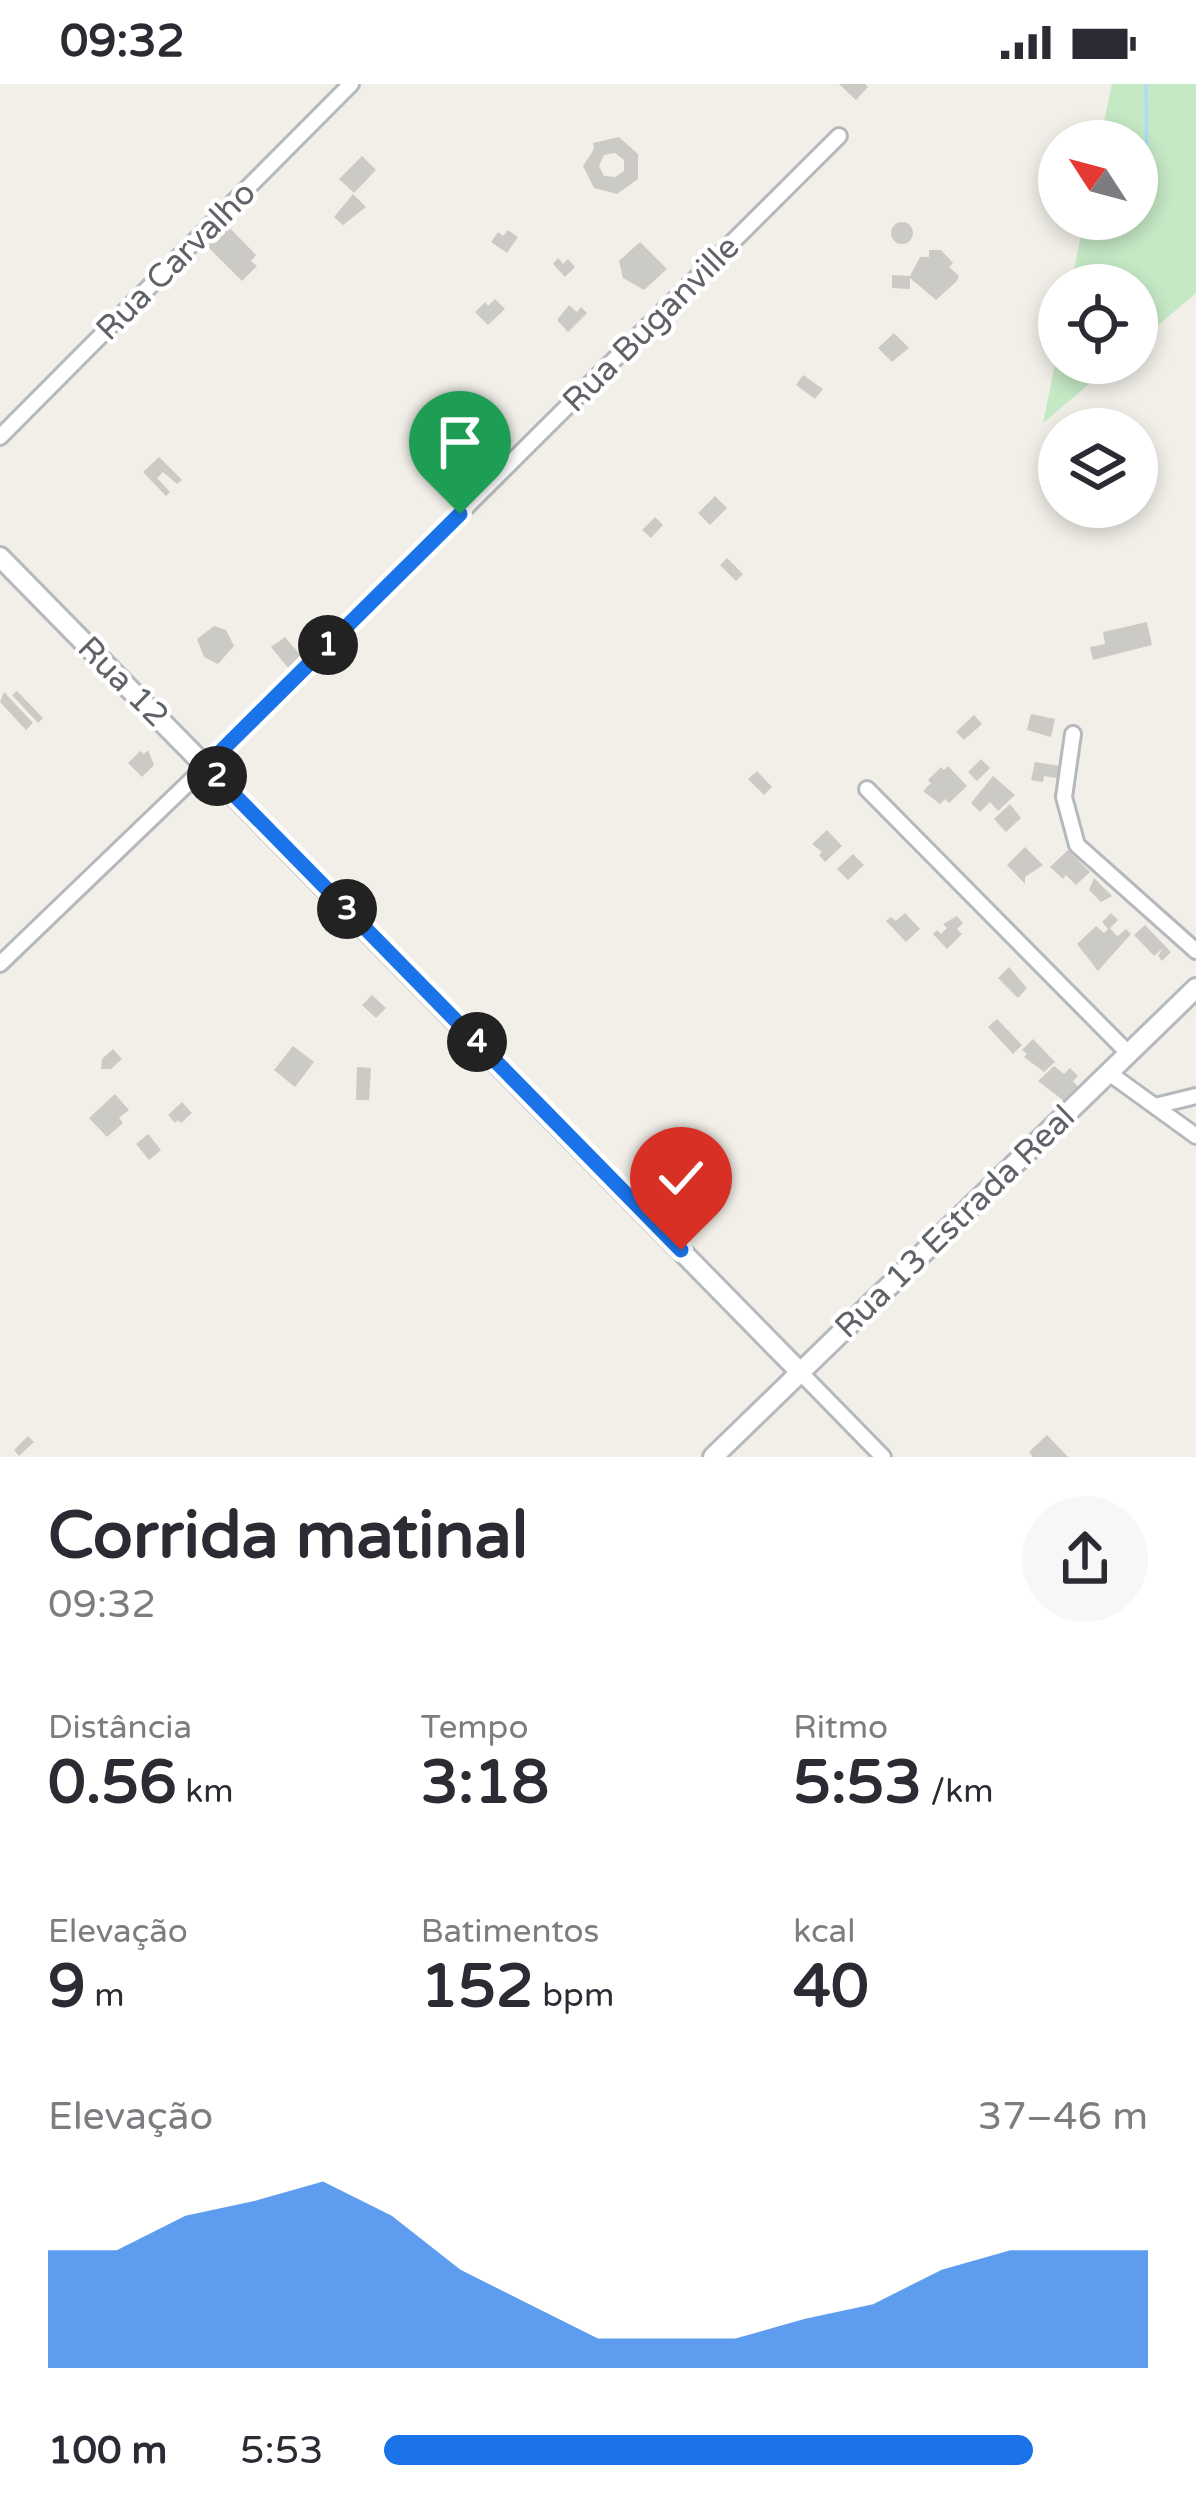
<!DOCTYPE html>
<html lang="pt">
<head>
<meta charset="utf-8">
<style>
  :root { --surface:#fff; --page:#f7f7f7; --text:#2b2b33; --muted:#7c7c81; --accent:#1a73e8 }
  body { margin:0; font-family:"Varela Round",sans-serif; background:var(--page); color:var(--text); height:100vh; display:flex; flex-direction:column; font-size:45px; white-space:nowrap }
  * { box-sizing:border-box; margin:0 }
  p { font-size:39px; color:var(--muted) }
  .icon { flex:none; width:66px; height:66px; fill:none; stroke:currentColor; stroke-width:2; stroke-linecap:round; stroke-linejoin:round }
  .map { position:relative; height:1373px; overflow:hidden }
  .details { display:flex; flex-direction:column; background:var(--surface); flex:1 }
  .details>* { flex:none }
  .needle { width:78px; rotate:306deg }
  .buttons { position:absolute; left:1038px; top:36px; display:grid; gap:24px }
  .buttons a { display:grid; place-items:center; width:120px; height:120px; border-radius:50%; background:var(--surface); box-shadow:0 6px 18px #0003; font-size:60px }
  .pin { position:absolute; display:grid; place-items:center; width:102px; height:102px; color:#fff; margin:-123px -51px; border-radius:50% 50% 50% 0; rotate:-45deg; box-shadow:0 0 12px #0007 }
  .pin .icon { rotate:45deg }
  .km { position:absolute; width:60px; height:60px; margin:-30px; border-radius:50%; background:#222; color:#fff; font-size:33px; line-height:60px; text-align:center }
  .round { display:grid; place-items:center; flex:none; width:126px; height:126px; border-radius:63px; background:var(--page) }
  .overview { display:flex; align-items:center; justify-content:space-between; height:204px; padding:0 48px }
  h1 { font-size:66px; font-weight:700; line-height:90px }
  .metrics { display:grid; grid-template-columns:repeat(3,1fr); gap:18px; height:204px; padding:12px 48px }
  .metrics div { display:grid; align-content:center }
  .metrics b { font-size:60px; font-weight:700 }
  .metrics small { font-size:33px; font-weight:400 }
  .metrics p { font-size:33px }
  .chart { height:336px; padding:24px 48px }
  .chart p { display:flex; justify-content:space-between }
  .chart svg { width:100%; height:216px; margin-top:12px; fill:var(--accent); opacity:.7 }
  ul { padding:0 48px; list-style:none; font-size:39px }
  li { display:grid; grid-template-columns:192px 144px 1fr; align-items:center; height:90px }
  li i { height:30px; border-radius:15px; background:var(--accent) }
  .status { display:flex; justify-content:space-between; align-items:center; height:84px; padding:0 60px; background:var(--surface); direction:ltr }
  .status svg { height:33px; fill:currentColor }
  .map>svg:first-child { display:block }
  .green { fill:#c5e8c5 }
  .lines { fill:none; stroke-linecap:round; stroke-linejoin:round }
  .stream { stroke:#aadaff; stroke-width:3 }
  .building { fill:#cccac5; fill-rule:evenodd }
  .street-casing { stroke:#b5b8bc; stroke-width:20 }
  .secondary-casing { stroke:#b6babf; stroke-width:24 }
  .street { stroke:#fff; stroke-width:14 }
  .secondary { stroke:#fff; stroke-width:18 }
  .route-casing { stroke:#fff; stroke-width:24 }
  .route { stroke:#1a73e8; stroke-width:15 }
  .labels { text-anchor:middle; dominant-baseline:central; stroke-width:9; stroke-linejoin:round; paint-order:stroke }
  .street-label { font-size:33px; fill:#5f6368; stroke:#fff }
</style>
</head>
<body>
<div class="status"><b>09:32</b><svg viewBox="0 0 49 12"><path d="M0 12V9h3v3zM5 12V6h3v6zM10 12V3h3v9zM15 12V0h3v12zM26 1h20v11H26zM47 4h2v5h-2z"/></svg></div>
<div class="map">
<svg width="1196" height="1373" viewBox="0 0 1196 1373">
  <rect width="100%" height="100%" fill="#f1efe8"/>
  <path class="green" d="M1112 0H1196V209L1137 259V201H1071L1084 135H1137V57H1100Z
    M1059 261V279H1114L1043 339Z"/>
  <g class="lines">
    <path class="stream" d="M1146 0 1147 92"/>
  </g>
  <path class="building" d="M839 0H865L868 3 856 16Z
    M619 53 638 70V95L617 110 594 104 583 82 594 65 593 59ZM615 69 624 76V87L615 93 604 92 599 82 604 71Z
    M362 72 376 86 354 109 339 95Z
    M353 110 366 123 343 141 334 133Z
    M891 149a11 11 0 1 1 22 0a11 11 0 1 1-22 0Z
    M225 139 256 171 251 177 257 182 242 197 201 156Z
    M508 146 518 153 507 169 491 158 498 148 503 152Z
    M640 158 667 185 644 206 623 194 619 177Z
    M929 166H941L953 179 949 183 959 192 956 198 936 216 910 194V205L892 204V191L910 192 920 173H929Z
    M558 174 563 180 568 175 575 183 565 193 553 180Z
    M495 215 505 225 488 241 475 228 485 218 488 222Z
    M569 221 577 228 581 223 587 229 568 248 557 236Z
    M894 249 909 264 892 278 878 264Z
    M803 291 823 305 815 315 796 301Z
    M456 326 480 350 463 367 456 360 441 375 418 353 431 332 441 342Z
    M159 373 182 396 177 400 163 388 157 394 170 408 166 412 143 388Z
    M715 412 727 424 710 441 698 429Z
    M655 433 663 441 651 454 642 446Z
    M727 474 743 490 736 497 720 481Z
    M1147 538 1152 561 1093 576 1090 563 1105 560 1103 548Z
    M214 542 226 546 234 562 218 580 204 573 197 555Z
    M285 553 302 573 289 585 271 563Z
    M17 607 43 634 38 639 12 611Z
    M4 608 33 639 26 646 0 618Z
    M1031 630 1055 635 1051 653 1027 646Z
    M974 631 982 640 964 656 956 648Z
    M148 666 154 681 142 693 128 679 140 667 144 670Z
    M981 675 990 684 977 697 968 688Z
    M1061 675H1065L1062 695 1044 692 1043 698 1031 696 1035 678 1060 682Z
    M948 682 967 702 949 719 945 715 940 720 923 707 931 699 928 696 941 683 944 686Z
    M757 687 772 703 764 711 748 695Z
    M993 692 1015 711 998 727 990 718 980 728 971 719Z
    M1010 720 1021 734 1006 748 994 735Z
    M827 746 842 762 825 778 819 771 822 768 812 760Z
    M1025 763 1043 781 1025 793V800L1007 781Z
    M1068 766 1090 788 1076 801 1066 791 1063 795 1050 783Z
    M853 770 864 781 848 796 837 785Z
    M1094 794 1112 812 1101 818 1089 806Z
    M905 829 920 845 906 858 886 837 891 833 896 837Z
    M1111 829 1118 836 1110 844 1115 850 1118 852 1126 845 1131 850 1098 887 1077 860 1096 842 1104 849 1108 845 1102 838Z
    M957 832 963 839 957 845 962 850 947 865 933 850 937 846 941 850 947 844 943 840Z
    M1145 841 1171 868 1162 877 1158 872 1163 864 1154 872 1134 851Z
    M1009 883 1027 904 1018 914 998 894Z
    M372 911 386 924 376 934 362 921Z
    M997 935 1022 961 1013 970 988 943Z
    M1033 955 1055 978 1044 988 1024 973 1027 970 1022 966Z
    M293 962 314 978 295 1003 274 986Z
    M113 965 122 975 111 985H101L102 975Z
    M1054 982 1064 990 1070 984 1078 992 1073 997 1078 1003 1064 1017 1038 997Z
    M357 983 371 984 369 1016H356Z
    M115 1010 129 1026 119 1034 123 1039 107 1053 89 1034Z
    M182 1018 192 1029 181 1039 178 1036 175 1039 168 1031Z
    M148 1050 161 1066 149 1076 136 1060Z
    M1047 1351 1068 1373H1033L1029 1368Z
    M28 1352 34 1358 19 1372 14 1366Z"/>
  <g class="lines">
    <defs>
      <path id="street" d="M0 353 351 0
        M1073 650 1064 713 1077 761 1196 867
        M867 705 1129 970
        M0 880 206 682 839 52
        M1109 989 1196 1052
        M1155 1022 1196 1012
        M800 1288 883 1373"/>
      <path id="secondary" d="M0 473 800 1288
        M713 1373 1196 904"/>
    </defs>
    <use href="#street" class="street-casing"/>
    <use href="#secondary" class="secondary-casing"/>
    <use href="#street" class="street"/>
    <use href="#secondary" class="secondary"/>
  </g>
  <g class="lines">
    <defs>
      <path id="route" d="M460 430 206 682 681 1166"/>
    </defs>
    <use href="#route" class="route-casing"/>
    <use href="#route" class="route"/>
  </g>
  <g class="labels">
    <g class="street-label">
      <text transform="translate(176 177) rotate(-45)">Rua Carvalho</text>
      <text transform="translate(651 240) rotate(-45)">Rua Buganville</text>
      <text transform="translate(123 598) rotate(45)">Rua 12</text>
      <text transform="translate(955 1138) rotate(-44)">Rua 13 Estrada Real</text>
    </g>
  </g>
</svg>
<div class="buttons">
<a><svg class="needle" viewBox="-14 -14 28 28"><path d="M0-13l5 13h-10z" fill="#e53935"/><path d="M0 13l5-13h-10z" fill="#7c7c81"/></svg></a>
<a><svg class="icon" aria-label="locate" viewBox="0 0 24 24"><circle cx="12" cy="12" r="6"/><path d="M12 2v4M12 18v4M2 12h4M18 12h4"/></svg></a>
<a><svg class="icon" aria-label="layers" viewBox="0 0 24 24"><path d="M12 4l9 5-9 5-9-5zM3 14l9 5 9-5"/></svg></a>
</div>
<div class="pin" style="left:460px;top:430px;background:#1e9e55"><svg class="icon" aria-label="arrive" viewBox="0 0 24 24"><path d="M6 21V4h12l-3 4 3 4H6"/></svg></div>
<div class="pin" style="left:681px;top:1166px;background:#d93025"><svg class="icon" aria-label="check" viewBox="0 0 24 24"><path d="M5 12l5 5 9-10"/></svg></div>
<b class="km" style="left:328px;top:561px">1</b>
<b class="km" style="left:217px;top:692px">2</b>
<b class="km" style="left:347px;top:825px">3</b>
<b class="km" style="left:477px;top:958px">4</b>
</div>
<section class="details">
<div class="overview"><div><h1>Corrida matinal</h1><p>09:32</p></div><a class="round"><svg class="icon" aria-label="share" viewBox="0 0 24 24"><path d="M12 15V3M7 8l5-5 5 5M5 13v7h14v-7"/></svg></a></div>
<div class="metrics">
<div><p>Distância</p><b>0.56<small> km</small></b></div>
<div><p>Tempo</p><b>3:18</b></div>
<div><p>Ritmo</p><b>5:53<small> /km</small></b></div>
</div>
<div class="metrics">
<div><p>Elevação</p><b>9<small> m</small></b></div>
<div><p>Batimentos</p><b>152<small> bpm</small></b></div>
<div><p>kcal</p><b>40</b></div>
</div>
<div class="chart"><p><span>Elevação</span>37–46 m</p>
<svg viewBox="0 0 160 44" preserveAspectRatio="none"><path d="M0 44V20L10 20L20 13L30 10L40 6L50 13L60 24L70 31L80 38L90 38L100 38L110 34L120 31L130 24L140 20L150 20L160 20V44z"/></svg>
</div>
<ul>
<li><b>100 m</b>5:53<i style="width:85%"></i></li>
</ul>
</section>
</body>
</html>
